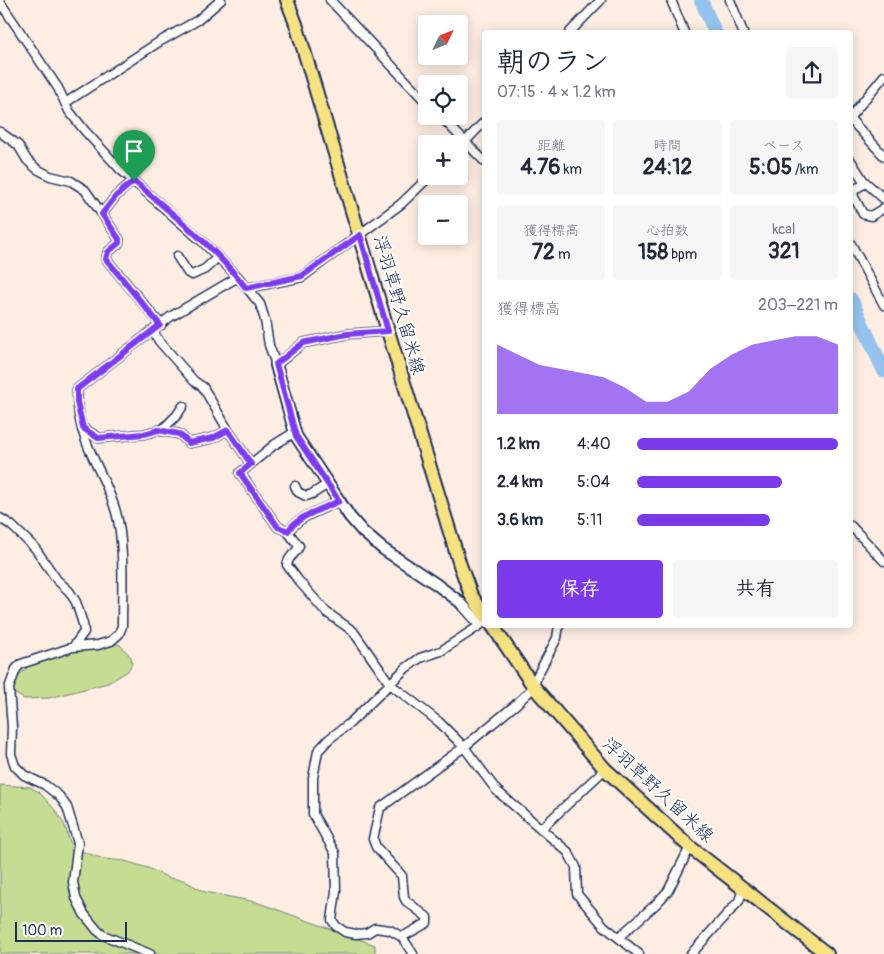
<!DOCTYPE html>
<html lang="ja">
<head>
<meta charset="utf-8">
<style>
  :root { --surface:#fff; --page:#f6f6f7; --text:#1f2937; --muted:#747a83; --accent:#7c3aed }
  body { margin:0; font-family:Pangolin,"Klee One",sans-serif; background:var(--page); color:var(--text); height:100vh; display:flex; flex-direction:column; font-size:19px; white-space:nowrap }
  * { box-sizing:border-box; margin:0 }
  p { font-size:16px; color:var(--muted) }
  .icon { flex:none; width:28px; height:28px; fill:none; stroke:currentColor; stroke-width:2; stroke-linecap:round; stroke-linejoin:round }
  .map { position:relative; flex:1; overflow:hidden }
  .drawer { position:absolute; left:482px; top:30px; width:371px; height:598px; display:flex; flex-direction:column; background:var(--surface); border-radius:5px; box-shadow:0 2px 12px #0003 }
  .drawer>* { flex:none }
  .needle { width:32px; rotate:47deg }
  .controls { position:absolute; left:418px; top:15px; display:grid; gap:10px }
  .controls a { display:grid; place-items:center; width:50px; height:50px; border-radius:5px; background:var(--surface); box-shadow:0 2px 12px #0003; font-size:25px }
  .scale { position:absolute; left:15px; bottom:12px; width:112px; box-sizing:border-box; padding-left:5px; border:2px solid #1b2f5e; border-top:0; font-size:14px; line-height:18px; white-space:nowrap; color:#1b2f5e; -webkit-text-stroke:4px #fdfcf7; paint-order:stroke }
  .pin { position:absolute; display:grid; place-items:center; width:42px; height:42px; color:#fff; margin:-51px -21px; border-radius:50% 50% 50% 0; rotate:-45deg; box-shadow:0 0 5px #0007 }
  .pin .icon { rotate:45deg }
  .round { display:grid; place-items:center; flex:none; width:52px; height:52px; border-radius:5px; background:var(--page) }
  .head { display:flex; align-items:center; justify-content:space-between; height:85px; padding:0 15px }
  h1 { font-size:28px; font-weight:800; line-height:38px }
  .metrics { display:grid; grid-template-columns:repeat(3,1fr); gap:8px; height:85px; padding:5px 15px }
  .metrics div { display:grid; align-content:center; border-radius:5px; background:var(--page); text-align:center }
  .metrics b { font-size:21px; font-weight:800 }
  .metrics small { font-size:14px; font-weight:400 }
  .metrics p { font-size:14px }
  .chart { height:140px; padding:10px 15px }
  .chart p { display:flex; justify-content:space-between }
  .chart svg { width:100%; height:90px; margin-top:5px; fill:var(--accent); opacity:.7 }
  .action { display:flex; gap:10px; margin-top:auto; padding:10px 15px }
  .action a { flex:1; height:58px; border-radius:5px; background:var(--accent); color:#fff; font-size:20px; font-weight:800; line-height:58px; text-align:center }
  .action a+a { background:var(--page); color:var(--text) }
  ul { padding:0 15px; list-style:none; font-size:16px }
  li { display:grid; grid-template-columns:80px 60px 1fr; align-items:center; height:38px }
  li i { height:12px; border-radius:6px; background:var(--accent) }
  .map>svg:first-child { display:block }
  .green { fill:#c5dc92; stroke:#708678 }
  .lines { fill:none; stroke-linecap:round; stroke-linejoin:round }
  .river { stroke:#94c3ef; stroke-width:14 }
  .minor-casing { stroke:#1b2f5e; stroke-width:11 }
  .tertiary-casing { stroke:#1b2f5e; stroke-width:14 }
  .primary-casing { stroke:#1b2f5e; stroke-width:16 }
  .minor { stroke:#fdfcf7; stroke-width:8 }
  .tertiary { stroke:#fdfcf7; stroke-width:10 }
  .primary { stroke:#f7e281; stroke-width:12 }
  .route-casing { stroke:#fff; stroke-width:10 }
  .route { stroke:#7c3aed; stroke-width:6 }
  .labels { text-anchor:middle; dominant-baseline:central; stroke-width:4; stroke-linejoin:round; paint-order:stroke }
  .street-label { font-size:18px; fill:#1b2f5e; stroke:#fdfcf7 }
</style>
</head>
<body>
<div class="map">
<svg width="884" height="954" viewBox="0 0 884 954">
  <rect width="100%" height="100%" fill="#feede2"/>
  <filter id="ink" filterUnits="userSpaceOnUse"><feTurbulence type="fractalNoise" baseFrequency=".02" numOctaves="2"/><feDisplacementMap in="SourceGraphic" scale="10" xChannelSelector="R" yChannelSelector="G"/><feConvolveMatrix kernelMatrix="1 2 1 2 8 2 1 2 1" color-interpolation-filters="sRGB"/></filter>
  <g filter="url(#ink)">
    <path class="green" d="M99 640 120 645 131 657 132 663 128 671 108 683 49 698 24 699 14 693 9 685 34 661Z
      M0 785 30 787 39 792 55 810 64 824 70 842 81 851 104 859 125 861 148 868 169 878 183 880 205 892 256 902 375 945V954H0Z"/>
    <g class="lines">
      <path class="river" d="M701 0 715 32
        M851 299 884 371"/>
      <defs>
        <path id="minor" d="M330 0 426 102
          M671 0 684 32
          M730 0 743 32
          M0 2 58 88 69 111 85 131 120 169 203 242 238 277 260 304 265 320 269 345 276 365 303 343 347 334 388 331
          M570 32 601 0
          M65 103 159 42 198 20 221 0
          M440 116 485 162
          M851 116 884 76
          M851 120 884 156
          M0 132 18 145 27 160 37 169 50 176 71 181 85 190 102 214 116 196 133 181
          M459 148 485 121
          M851 161 863 180 884 199
          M866 183 855 189 853 195 863 214 871 216 884 208
          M102 214 119 239V243L108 252 106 259 161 325
          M851 244 884 305
          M177 256 188 273 192 275 205 269 218 257
          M247 288 302 277 401 204 430 176
          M153 331 159 341 194 381 203 387 228 430 251 464
          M83 428 99 438 144 434 158 430 179 434 189 443 213 438 228 430
          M161 431 177 415 183 406
          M295 486 298 492 306 496 312 494 328 484
          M339 501C322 510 298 516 288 532L299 546C297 554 289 554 287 565L298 580 326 612 353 631 390 684 439 722 464 747 497 791 568 852 576 867 577 894 604 926 639 954
          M0 518 11 525 35 548 57 580 69 591 76 602 83 624 84 632 73 647
          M851 526 884 561
          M289 531 278 527 240 473 274 445 295 432
          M541 829 605 769
          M402 937 427 923V917L406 901 404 897 402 876 376 847 373 839 380 808 464 747 514 706 534 687 537 676 557 638 559 625
          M619 937 655 905 668 891 690 847
          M150 954 103 935 97 930 84 914 76 898 73 882 78 843 67 807 59 796 45 785 24 775 15 766 11 754 12 727 9 688 16 669 21 664 73 647 98 645 111 641 119 634 122 626C122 592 125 543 116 512 109 487 95 465 86 441 80 426 77 405 77 389L170 317 238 277
          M413 954 402 937 390 930 375 928 367 933 356 934 345 932 336 926 332 920 336 891 335 853 313 814V778L318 751 329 739 350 723 406 668 420 658 441 651 485 622
          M691 954 739 901 743 889"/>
        <path id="tertiary" d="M276 365 296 436 350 517 363 532 383 549 436 584 460 602 478 622 485 621"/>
        <path id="primary" d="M287 0 296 24 388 331 460 565 471 595 485 615
          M492 625 534 687 605 769 690 847 827 954"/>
      </defs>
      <use href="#minor" class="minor-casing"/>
      <use href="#tertiary" class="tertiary-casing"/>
      <use href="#primary" class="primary-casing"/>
      <use href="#minor" class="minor"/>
      <use href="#tertiary" class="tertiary"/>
      <use href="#primary" class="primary"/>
    </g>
  </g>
  <g class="lines" filter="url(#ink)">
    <defs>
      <path id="route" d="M134 181C172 214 215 247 246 288L302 276 360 235 388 331 347 334 303 343 276 364 296 436 339 501C323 509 299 515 288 531L278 527 240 473 251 464 228 430 213 438 189 443 179 434 158 430 144 434 98 438 83 428 77 402V389L160 325 106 259 108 252 119 243V239L102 214 116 196Z"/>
    </defs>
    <use href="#route" class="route-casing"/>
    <use href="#route" class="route"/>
  </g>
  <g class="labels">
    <g class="street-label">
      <text transform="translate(399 305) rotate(74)">浮羽草野久留米線</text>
      <text transform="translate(658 790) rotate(43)">浮羽草野久留米線</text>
    </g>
  </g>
</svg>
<div class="controls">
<a><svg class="needle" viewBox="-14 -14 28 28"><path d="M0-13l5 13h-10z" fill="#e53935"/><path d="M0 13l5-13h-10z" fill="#747a83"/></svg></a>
<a><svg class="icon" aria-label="locate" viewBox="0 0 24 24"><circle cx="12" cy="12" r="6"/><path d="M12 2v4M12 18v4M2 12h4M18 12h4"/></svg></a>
<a>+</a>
<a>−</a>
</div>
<div class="scale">100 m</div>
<div class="pin" style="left:134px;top:181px;background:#1e9e55"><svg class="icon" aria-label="arrive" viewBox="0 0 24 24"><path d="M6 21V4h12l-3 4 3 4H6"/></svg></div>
<section class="drawer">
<div class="head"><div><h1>朝のラン</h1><p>07:15 · 4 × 1.2 km</p></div><a class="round"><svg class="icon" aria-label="share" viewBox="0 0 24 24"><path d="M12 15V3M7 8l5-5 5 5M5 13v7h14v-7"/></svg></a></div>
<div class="metrics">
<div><p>距離</p><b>4.76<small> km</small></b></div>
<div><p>時間</p><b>24:12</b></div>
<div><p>ペース</p><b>5:05<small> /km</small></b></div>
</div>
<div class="metrics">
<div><p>獲得標高</p><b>72<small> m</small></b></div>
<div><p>心拍数</p><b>158<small> bpm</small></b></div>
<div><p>kcal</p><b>321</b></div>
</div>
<div class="chart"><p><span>獲得標高</span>203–221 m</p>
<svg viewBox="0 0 160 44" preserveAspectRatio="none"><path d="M0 44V10L10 15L20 20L30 22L40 24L50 26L60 31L70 38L80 38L90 33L100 22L110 15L120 10L130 8L140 6L150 6L160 10V44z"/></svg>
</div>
<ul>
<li><b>1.2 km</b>4:40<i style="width:100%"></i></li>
<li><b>2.4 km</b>5:04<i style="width:72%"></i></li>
<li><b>3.6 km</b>5:11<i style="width:66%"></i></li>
</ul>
<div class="action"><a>保存</a><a>共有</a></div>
</section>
</div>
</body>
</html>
